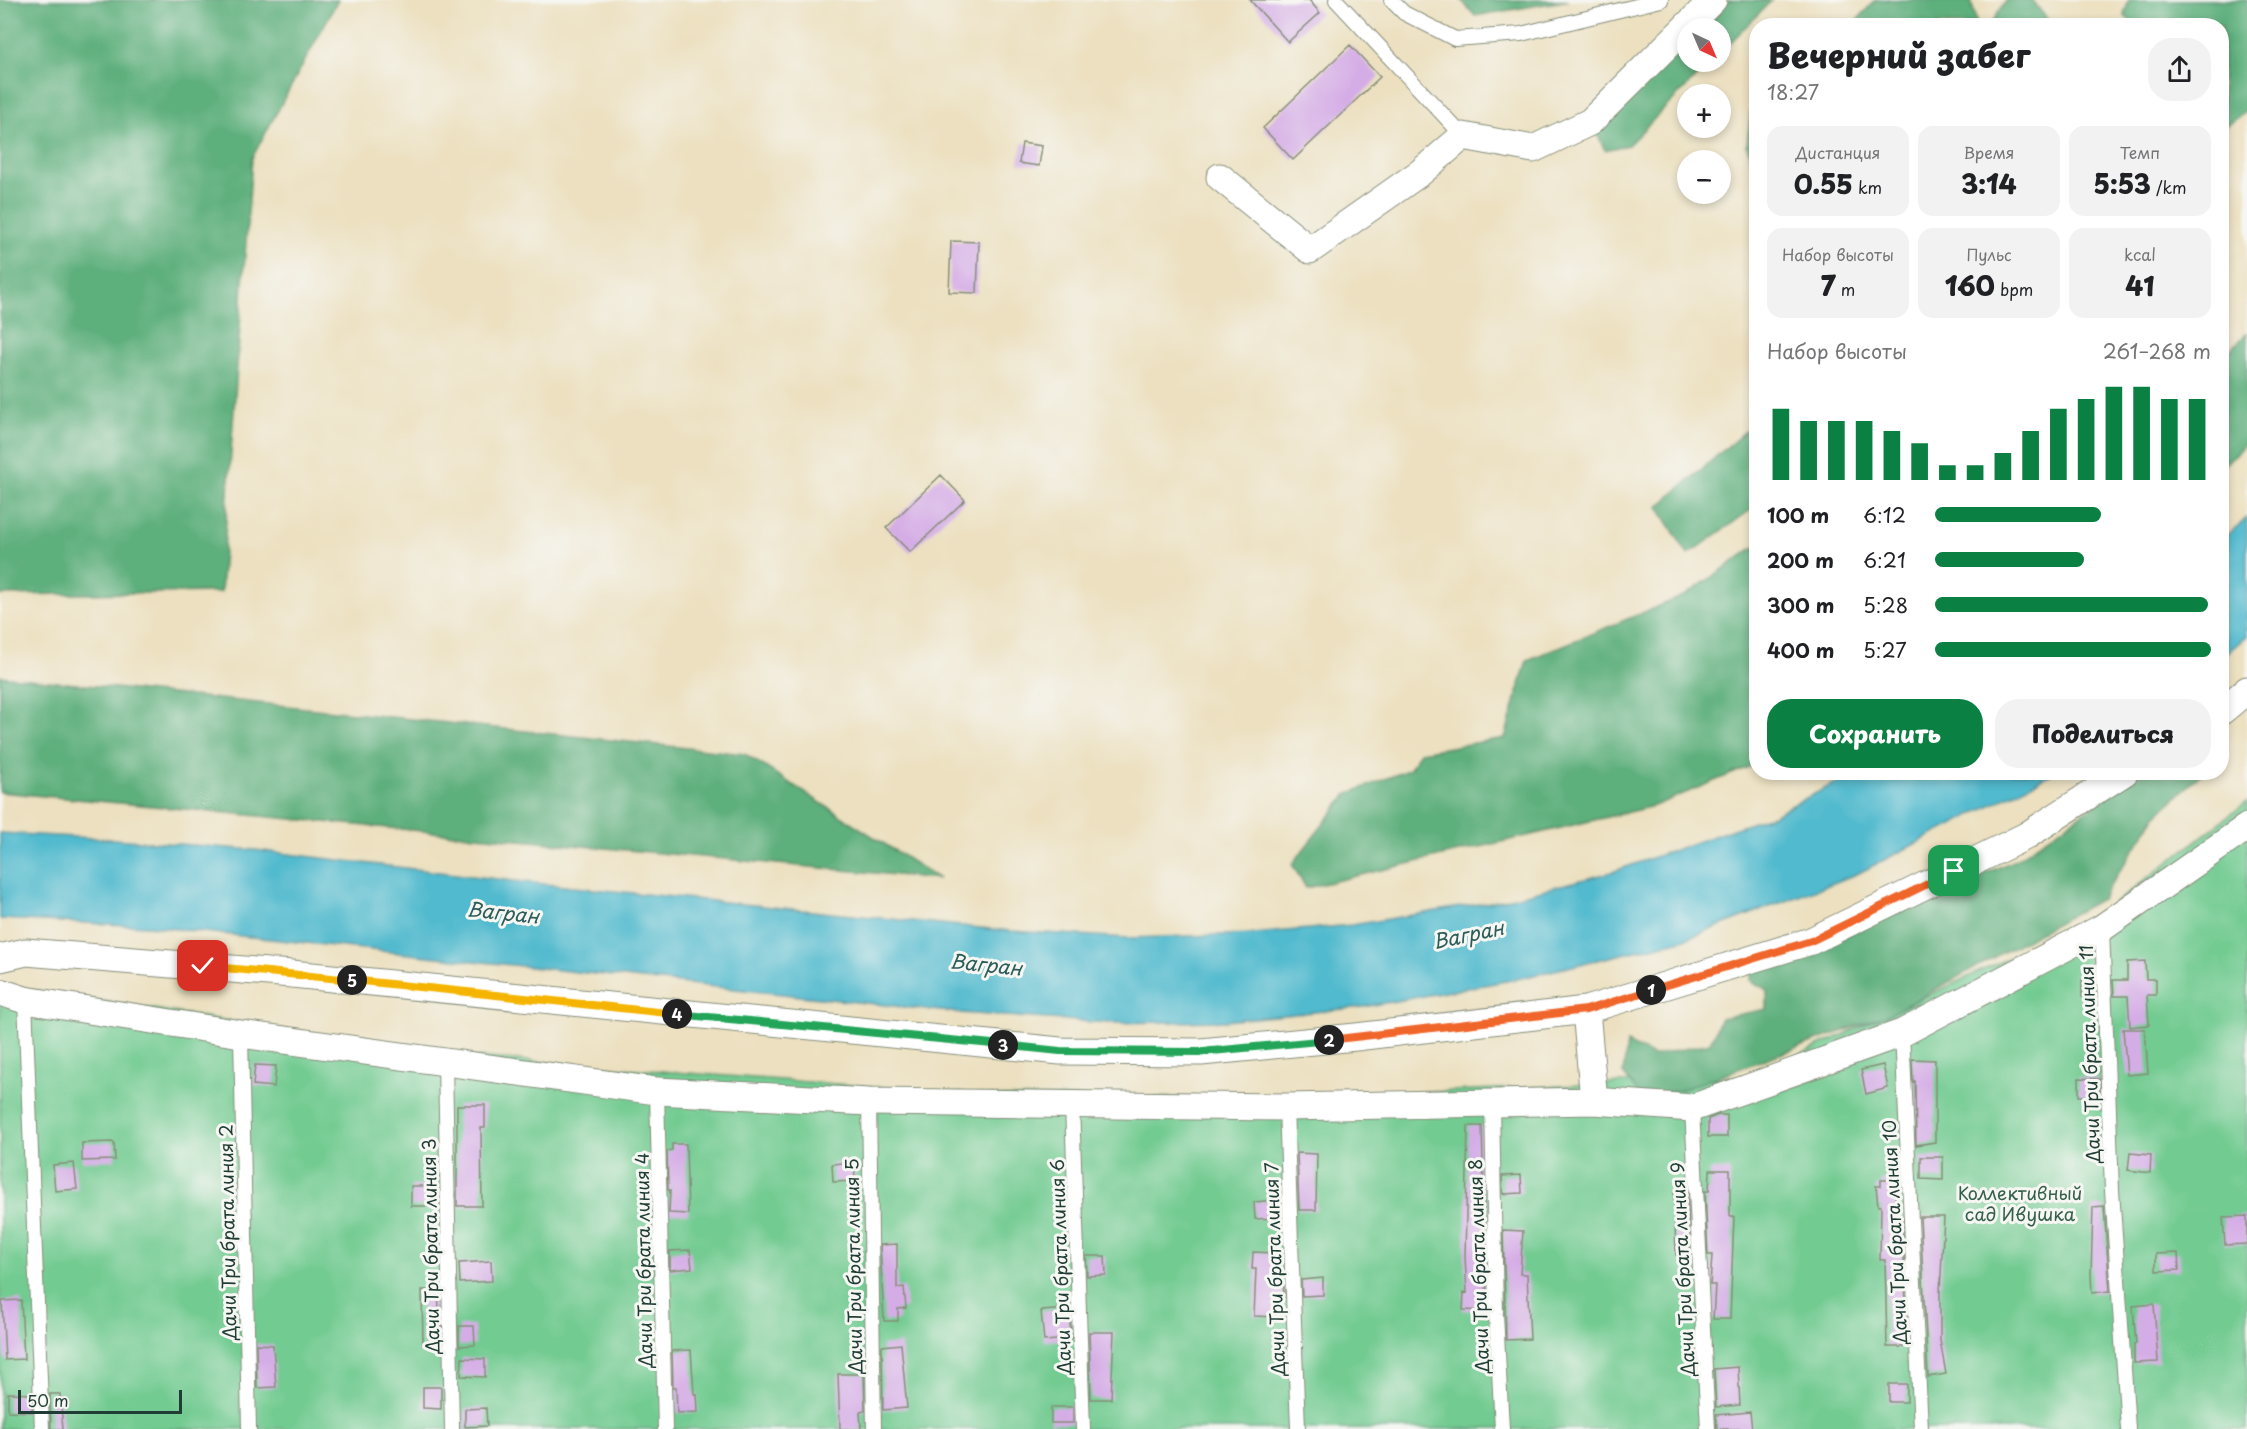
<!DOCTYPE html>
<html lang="ru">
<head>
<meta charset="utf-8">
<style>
  :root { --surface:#fff; --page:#f2f2f2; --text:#202124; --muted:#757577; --accent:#0b8043 }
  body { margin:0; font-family:"Playpen Sans",sans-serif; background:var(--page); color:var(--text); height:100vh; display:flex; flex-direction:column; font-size:22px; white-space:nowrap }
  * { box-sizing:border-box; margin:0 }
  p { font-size:20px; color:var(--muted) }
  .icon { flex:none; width:33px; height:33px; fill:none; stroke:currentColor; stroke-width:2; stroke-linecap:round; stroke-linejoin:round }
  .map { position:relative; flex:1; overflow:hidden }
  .side { position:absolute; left:1749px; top:18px; width:480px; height:762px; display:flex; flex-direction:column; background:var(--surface); border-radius:24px; box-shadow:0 3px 9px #0003 }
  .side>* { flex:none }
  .needle { width:39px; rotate:136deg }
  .fabs { position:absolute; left:1677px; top:18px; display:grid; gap:12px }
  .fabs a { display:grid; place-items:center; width:54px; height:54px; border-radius:50%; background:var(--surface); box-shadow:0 3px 9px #0003; font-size:30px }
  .scale { position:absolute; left:18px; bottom:15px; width:164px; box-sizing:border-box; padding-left:6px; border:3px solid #1f3d34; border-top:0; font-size:16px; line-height:21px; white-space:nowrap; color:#1f3d34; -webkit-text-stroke:4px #f6f6f2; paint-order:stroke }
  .pin { position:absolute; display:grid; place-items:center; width:51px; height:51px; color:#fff; margin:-26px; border-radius:12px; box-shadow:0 3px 9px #0006 }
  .km { position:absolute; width:30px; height:30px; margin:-15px; border-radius:50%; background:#222; color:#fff; font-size:16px; line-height:30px; text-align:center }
  .round { display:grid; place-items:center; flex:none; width:63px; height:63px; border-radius:24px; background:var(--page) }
  .head { display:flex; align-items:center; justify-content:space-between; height:102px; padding:0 18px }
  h1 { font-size:33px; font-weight:800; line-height:45px }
  .stats { display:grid; grid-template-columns:repeat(3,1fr); gap:9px; height:102px; padding:6px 18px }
  .stats div { display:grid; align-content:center; border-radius:15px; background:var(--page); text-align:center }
  .stats b { font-size:26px; font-weight:800 }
  .stats small { font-size:16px; font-weight:400 }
  .stats p { font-size:16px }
  .chart { height:168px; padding:12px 18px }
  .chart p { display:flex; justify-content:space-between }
  .chart svg { width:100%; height:108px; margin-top:6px; stroke:var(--accent); stroke-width:6 }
  .action { display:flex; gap:12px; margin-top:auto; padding:12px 18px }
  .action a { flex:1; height:69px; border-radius:24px; background:var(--accent); color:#fff; font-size:24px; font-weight:800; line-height:69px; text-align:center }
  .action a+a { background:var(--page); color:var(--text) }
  ul { padding:0 18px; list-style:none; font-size:20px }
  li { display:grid; grid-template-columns:96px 72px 1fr; align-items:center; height:45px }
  li i { height:15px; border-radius:8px; background:var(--accent) }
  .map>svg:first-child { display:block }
  .green { fill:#72cb91; stroke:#488462; stroke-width:1.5 }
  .forest { fill:#5daf7b; stroke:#3e7658; stroke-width:1.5 }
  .water { fill:#51bace; stroke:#387c81; stroke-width:1.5 }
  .building { fill:#d5ade6 }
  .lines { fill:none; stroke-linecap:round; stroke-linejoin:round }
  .service-casing { stroke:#868e7a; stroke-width:16 }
  .minor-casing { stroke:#868e7a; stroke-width:29 }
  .service { stroke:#fff; stroke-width:14 }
  .minor { stroke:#fff; stroke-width:27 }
  .split-1-casing { stroke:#fff; stroke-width:12 }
  .split-2-casing { stroke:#fff; stroke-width:12 }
  .split-3-casing { stroke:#fff; stroke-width:12 }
  .split-4-casing { stroke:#fff; stroke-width:12 }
  .split-5-casing { stroke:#fff; stroke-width:12 }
  .split-6-casing { stroke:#fff; stroke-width:12 }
  .split-1 { stroke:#f0652b; stroke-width:8 }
  .split-2 { stroke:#f0652b; stroke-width:8 }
  .split-3 { stroke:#22a559; stroke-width:8 }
  .split-4 { stroke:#22a559; stroke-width:8 }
  .split-5 { stroke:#f5b400; stroke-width:8 }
  .split-6 { stroke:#f5b400; stroke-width:8 }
  .labels { text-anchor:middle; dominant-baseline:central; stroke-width:6; stroke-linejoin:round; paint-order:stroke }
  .street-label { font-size:18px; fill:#1f3d34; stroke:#f6f6f2 }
  .park-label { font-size:18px; fill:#34604b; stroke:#f6f6f2 }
  .water-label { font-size:20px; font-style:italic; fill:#2c5c5a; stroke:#f6f6f2 }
</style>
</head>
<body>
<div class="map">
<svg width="2247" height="1429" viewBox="0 0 2247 1429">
  <rect width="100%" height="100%" fill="#f6f6f2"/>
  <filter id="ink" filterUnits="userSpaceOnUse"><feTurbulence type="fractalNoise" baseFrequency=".0167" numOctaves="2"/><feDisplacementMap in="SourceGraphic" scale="12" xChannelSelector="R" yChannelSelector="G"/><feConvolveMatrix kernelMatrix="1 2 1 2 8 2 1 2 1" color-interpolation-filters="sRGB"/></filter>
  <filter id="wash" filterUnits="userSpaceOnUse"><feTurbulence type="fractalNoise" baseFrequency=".008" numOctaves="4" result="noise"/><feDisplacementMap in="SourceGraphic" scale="24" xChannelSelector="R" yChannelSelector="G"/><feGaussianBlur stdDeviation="1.35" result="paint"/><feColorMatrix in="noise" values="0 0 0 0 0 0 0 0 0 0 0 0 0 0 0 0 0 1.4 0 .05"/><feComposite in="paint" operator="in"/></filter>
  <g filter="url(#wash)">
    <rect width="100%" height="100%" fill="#ece0c0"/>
    <path class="green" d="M2247 802V1429H0V985L446 1055 1011 1097 1303 1098 1752 1077 2095 918Z"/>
    <path class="forest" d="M0 0H338L252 158 221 592 0 595Z
      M1461 0H1569L1475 16Z
      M1728 0 1771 1 1721 52 1720 28H1698Z
      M1875 0H1971L1977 25H1853Z
      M2006 0H2032L2052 25H1990Z
      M2129 0H2247V111L2222 129V26L2134 25 2124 15Z
      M1687 39 1688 62H1711L1628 145 1605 150 1594 128Z
      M1754 82H1756V179L1747 145Z
      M2247 333V443L2222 468V359Z
      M1756 422V506L1688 555 1658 507Z
      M1756 546V764L1654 806 1306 888 1292 864 1347 794 1410 769 1420 752 1505 738 1527 660 1686 595Z
      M0 676 745 754 939 879 0 792Z
      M2141 773H2202L2156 816 2101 899 1890 1014 1678 1091 1639 1094 1623 1074 1627 1043 1653 1056 1710 1043 1721 1018 1767 1009V990L1750 980 1754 967 1862 929 2015 860Z"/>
    <path class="water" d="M2247 518V636L2222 657V539Z
      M1857 772 2053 773 1857 874 1682 940 1517 979 1363 1007 1225 1021 1109 1023 959 1013 148 926 0 919V833L114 839 255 850 514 881 1011 931 1128 938 1253 934 1352 925 1503 900 1612 872 1773 815Z"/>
    <g id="blocks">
      <path class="building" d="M1250 0H1309L1320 13 1288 42Z
        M1350 45 1380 77 1293 160 1263 128Z
        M1022 143 1042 146 1039 166 1019 163Z
        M951 241 979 242 977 293 949 292Z
        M941 475 965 500 910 552 886 528Z
        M2145 961 2146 979H2156V995H2147L2149 1025 2130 1027 2128 996H2114L2113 980H2127V962Z
        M2082 980H2095L2096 996 2082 997Z
        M2123 1029H2145L2148 1073 2127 1075Z
        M1912 1059 1935 1060V1142L1916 1145 1915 1081 1913 1082Z
        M255 1065 276 1066 274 1087 253 1085Z
        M1883 1065 1888 1088 1866 1094 1861 1070Z
        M2079 1078 2099 1079V1096H2079Z
        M457 1105H485V1128H481L482 1206H457Z
        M1718 1115H1727V1137H1708V1119Z
        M1468 1126H1482L1487 1311 1463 1310 1464 1292 1467 1293 1465 1257Z
        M114 1142 115 1160 82 1161V1143Z
        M672 1144H686L688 1214 669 1213 670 1190H668L667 1151 672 1150Z
        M1297 1153 1317 1154 1316 1210H1299Z
        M2130 1153 2151 1155 2150 1173 2128 1170Z
        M1921 1157H1943V1180L1921 1179Z
        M854 1162 855 1181 833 1182 832 1164Z
        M74 1163 77 1189 55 1191 53 1165Z
        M1710 1170H1730V1216H1734L1730 1319H1713L1715 1285H1710L1712 1255H1708L1705 1191H1709Z
        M1521 1175 1522 1193 1503 1194 1502 1176Z
        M1881 1180H1894L1897 1216H1902L1908 1347H1887L1885 1260H1880L1881 1206H1878L1876 1186H1881Z
        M411 1186H438L439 1206H411Z
        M1687 1191 1690 1255H1676L1674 1192Z
        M1276 1200 1277 1218 1255 1219 1254 1202Z
        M2104 1206 2110 1291 2092 1293 2091 1275 2093 1207Z
        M2247 1216V1244L2225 1245 2223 1217Z
        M1920 1217H1944L1940 1293V1340L1946 1374 1928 1377Z
        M1503 1230 1523 1231 1520 1274H1527L1530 1339 1506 1340Z
        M897 1244V1288L904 1287 906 1308 898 1309V1321H884L880 1245Z
        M690 1250 692 1268 670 1270V1251Z
        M1253 1252 1275 1253 1274 1281H1283L1284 1297 1277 1298V1317L1254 1316 1256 1269H1252Z
        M2178 1253 2179 1270 2156 1271V1254Z
        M1086 1256H1105L1106 1275 1087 1276Z
        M491 1261 492 1281 460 1283 459 1263Z
        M1323 1278V1295L1302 1296 1301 1280Z
        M422 1290H438L441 1345 423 1344Z
        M21 1300 24 1359 5 1360 2 1301Z
        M2154 1304 2158 1362 2134 1363V1344H2136L2133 1306Z
        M1069 1309 1071 1339 1044 1341 1041 1311Z
        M459 1326H474L475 1345 459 1346Z
        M1089 1332H1114L1111 1399H1091Z
        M256 1344 273 1345 276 1387 257 1388Z
        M901 1344 907 1408 883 1410 882 1346Z
        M689 1350H691L694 1394H697L698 1412 677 1413 676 1387H673L672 1351Z
        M462 1358 485 1359V1377L461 1376Z
        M1738 1367 1740 1405 1716 1407 1714 1369Z
        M838 1374H864L865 1411 860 1412 861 1429H840Z
        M1889 1384H1907V1402H1889Z
        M423 1387H441V1409L423 1408Z
        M8 1393 32 1394V1412L8 1411Z
        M50 1394H60L63 1429H51Z
        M1051 1407H1073V1423H1051Z
        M486 1408 487 1426 465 1427V1409Z
        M1750 1412 1752 1429H1717L1716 1415Z"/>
    </g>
  </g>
  <g filter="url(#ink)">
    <use href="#blocks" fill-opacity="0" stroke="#868e7a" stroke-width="1.5"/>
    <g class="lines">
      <defs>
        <path id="service" d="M1336 0 1463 136
          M1391 0 1404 13 1455 39 1521 34 1661 0
          M2102 928 2112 1190 2128 1429
          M25 1000 42 1429
          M1902 1033 1921 1429
          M241 1034 249 1429
          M445 1062 452 1429
          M657 1091 665 1429
          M869 1102 874 1429
          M1492 1103 1496 1314 1502 1429
          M1072 1105 1083 1429
          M1286 1107 1298 1429
          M1692 1108 1708 1429"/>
        <path id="minor" d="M1220 177 1310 250 1421 172 1463 136 1533 149 1590 122 1713 0
          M2222 711 2247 690
          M0 958 26 952 292 974 1060 1051 1201 1052 1356 1037 1586 1010 1811 941 2026 836 2125 772
          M0 992 25 1000 241 1034 657 1091 869 1102 1286 1107 1594 1101 1692 1108 1902 1033 2102 928 2247 827
          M1586 1010 1594 1101"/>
      </defs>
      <use href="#service" class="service-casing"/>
      <use href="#minor" class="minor-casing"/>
      <use href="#service" class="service"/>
      <use href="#minor" class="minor"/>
    </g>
  </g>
  <g class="lines" filter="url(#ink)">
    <defs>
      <path id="split-1" d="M1651 990 1811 941 1954 871"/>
      <path id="split-2" d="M1329 1040 1586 1010 1651 990"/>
      <path id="split-3" d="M1003 1045 1060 1051 1201 1052 1329 1040"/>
      <path id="split-4" d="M677 1014 1003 1045"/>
      <path id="split-5" d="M352 980 677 1014"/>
      <path id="split-6" d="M203 966 352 980"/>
    </defs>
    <use href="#split-1" class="split-1-casing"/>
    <use href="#split-2" class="split-2-casing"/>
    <use href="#split-3" class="split-3-casing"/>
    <use href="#split-4" class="split-4-casing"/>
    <use href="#split-5" class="split-5-casing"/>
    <use href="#split-6" class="split-6-casing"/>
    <use href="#split-1" class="split-1"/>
    <use href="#split-2" class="split-2"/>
    <use href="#split-3" class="split-3"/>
    <use href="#split-4" class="split-4"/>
    <use href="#split-5" class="split-5"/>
    <use href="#split-6" class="split-6"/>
  </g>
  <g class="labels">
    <g class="street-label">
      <text transform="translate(2089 1054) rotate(-92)">Дачи Три брата линия 11</text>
      <text transform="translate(227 1232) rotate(-91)">Дачи Три брата линия 2</text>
      <text transform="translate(1894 1232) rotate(-93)">Дачи Три брата линия 10</text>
      <text transform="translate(430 1246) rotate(-91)">Дачи Три брата линия 3</text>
      <text transform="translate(643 1260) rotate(-91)">Дачи Три брата линия 4</text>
      <text transform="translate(853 1266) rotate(-91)">Дачи Три брата линия 5</text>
      <text transform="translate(1478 1266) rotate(-92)">Дачи Три брата линия 8</text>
      <text transform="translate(1060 1267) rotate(-92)">Дачи Три брата линия 6</text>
      <text transform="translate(1274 1269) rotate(-92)">Дачи Три брата линия 7</text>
      <text transform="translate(1682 1269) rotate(-93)">Дачи Три брата линия 9</text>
    </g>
    <g class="park-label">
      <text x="2020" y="1192">Коллективный<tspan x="2020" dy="21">сад Ивушка</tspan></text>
    </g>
    <g class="water-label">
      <text transform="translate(503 912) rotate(6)">Вагран</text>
      <text transform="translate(1468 934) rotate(-12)">Вагран</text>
      <text transform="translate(986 964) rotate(6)">Вагран</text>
    </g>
  </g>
</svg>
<div class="fabs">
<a><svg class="needle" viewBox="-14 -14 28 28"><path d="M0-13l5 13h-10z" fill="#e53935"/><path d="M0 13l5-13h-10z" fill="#757577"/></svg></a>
<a>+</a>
<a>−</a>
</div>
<div class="scale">50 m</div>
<div class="pin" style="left:1954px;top:871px;background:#1e9e55"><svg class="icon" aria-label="arrive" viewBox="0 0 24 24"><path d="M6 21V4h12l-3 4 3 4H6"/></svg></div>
<div class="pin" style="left:203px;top:966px;background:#d93025"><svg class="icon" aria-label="check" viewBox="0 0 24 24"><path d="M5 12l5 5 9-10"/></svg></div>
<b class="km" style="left:1651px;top:990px">1</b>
<b class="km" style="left:1329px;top:1040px">2</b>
<b class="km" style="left:1003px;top:1045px">3</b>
<b class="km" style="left:677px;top:1014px">4</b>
<b class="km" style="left:352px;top:980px">5</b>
<section class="side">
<div class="head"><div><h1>Вечерний забег</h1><p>18:27</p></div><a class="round"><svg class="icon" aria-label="share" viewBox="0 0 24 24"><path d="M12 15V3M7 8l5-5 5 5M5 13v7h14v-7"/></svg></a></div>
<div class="stats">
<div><p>Дистанция</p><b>0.55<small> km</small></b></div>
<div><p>Время</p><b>3:14</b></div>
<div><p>Темп</p><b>5:53<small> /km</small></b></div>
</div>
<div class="stats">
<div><p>Набор высоты</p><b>7<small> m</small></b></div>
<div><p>Пульс</p><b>160<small> bpm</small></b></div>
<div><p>kcal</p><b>41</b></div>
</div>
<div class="chart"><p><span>Набор высоты</span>261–268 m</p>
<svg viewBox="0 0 160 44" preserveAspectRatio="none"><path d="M5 44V15M15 44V20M25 44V20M35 44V20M45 44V24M55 44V29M65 44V38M75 44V38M85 44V33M95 44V24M105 44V15M115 44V11M125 44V6M135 44V6M145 44V11M155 44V11"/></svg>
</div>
<ul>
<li><b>100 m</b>6:12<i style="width:60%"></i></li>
<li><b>200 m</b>6:21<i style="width:54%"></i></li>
<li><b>300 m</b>5:28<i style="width:99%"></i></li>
<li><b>400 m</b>5:27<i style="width:100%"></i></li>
</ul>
<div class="action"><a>Сохранить</a><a>Поделиться</a></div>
</section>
</div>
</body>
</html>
